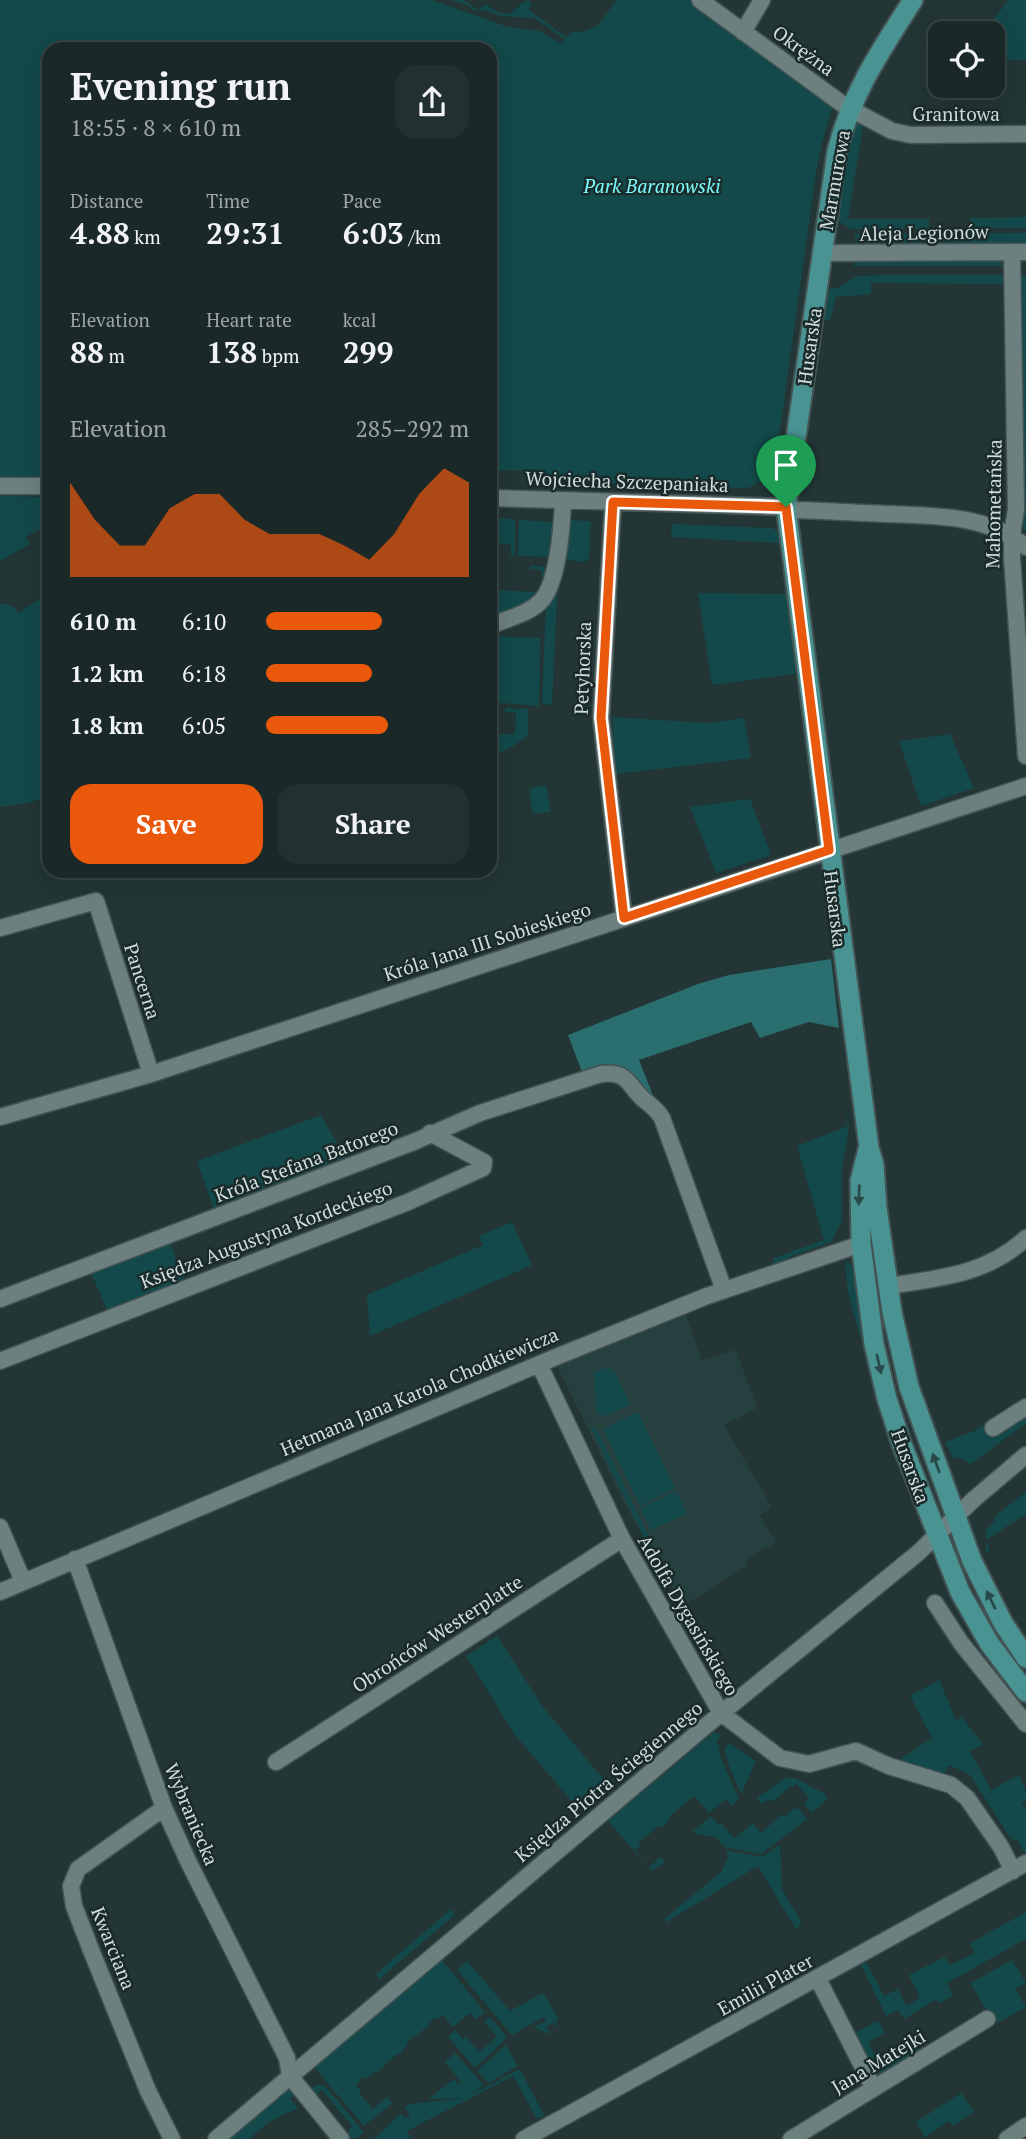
<!DOCTYPE html>
<html lang="en">
<head>
<meta charset="utf-8">
<style>
  :root { --surface:#1a2828; --page:#233030; --text:#f1f3f6; --muted:#9fa6a8; --line:#384445; --accent:#ea580c }
  body { margin:0; font-family:"PT Serif",serif; background:var(--page); color:var(--text); height:100vh; display:flex; flex-direction:column; font-size:26px; white-space:nowrap }
  * { box-sizing:border-box; margin:0 }
  p { font-size:23px; color:var(--muted) }
  .icon { flex:none; width:38px; height:38px; fill:none; stroke:currentColor; stroke-width:2; stroke-linecap:round; stroke-linejoin:round }
  .map { position:relative; flex:1; overflow:hidden }
  .panel { position:absolute; left:42px; top:42px; width:455px; height:836px; display:flex; flex-direction:column; background:var(--surface); border-radius:21px; box-shadow:0 7px 28px #0002,0 0 0 2px var(--line) }
  .panel>* { flex:none }
  .tools { position:absolute; left:928px; top:21px; display:grid; gap:14px }
  .tools a { display:grid; place-items:center; width:77px; height:77px; border-radius:14px; background:var(--surface); box-shadow:0 7px 28px #0002,0 0 0 2px var(--line); font-size:35px }
  .pin { position:absolute; display:grid; place-items:center; width:60px; height:60px; color:#fff; margin:-72px -30px; border-radius:50% 50% 50% 0; rotate:-45deg; box-shadow:0 0 7px #0007 }
  .pin .icon { rotate:45deg }
  .round { display:grid; place-items:center; flex:none; width:74px; height:74px; border-radius:21px; background:var(--page) }
  .headline { display:flex; align-items:center; justify-content:space-between; height:119px; padding:0 28px }
  h1 { font-size:38px; font-weight:700; line-height:52px }
  .stats { display:grid; grid-template-columns:repeat(3,1fr); gap:10px; height:119px; padding:7px 28px }
  .stats div { display:grid; align-content:center }
  .stats b { font-size:30px; font-weight:700 }
  .stats small { font-size:19px; font-weight:400 }
  .stats p { font-size:19px }
  .chart { height:196px; padding:14px 28px }
  .chart p { display:flex; justify-content:space-between }
  .chart svg { width:100%; height:126px; margin-top:7px; fill:var(--accent); opacity:.7 }
  .primary-button { display:flex; gap:14px; margin-top:auto; padding:14px 28px }
  .primary-button a { flex:1; height:80px; border-radius:21px; background:var(--accent); color:#fff; font-size:28px; font-weight:700; line-height:80px; text-align:center }
  .primary-button a+a { background:var(--page); color:var(--text) }
  ul { padding:0 28px; list-style:none; font-size:23px }
  li { display:grid; grid-template-columns:112px 84px 1fr; align-items:center; height:52px }
  li i { height:18px; border-radius:9px; background:var(--accent) }
  .map>svg:first-child { display:block }
  .built { fill:#264040 }
  .green { fill:#13494a }
  .forest { fill:#2a6e6f }
  .lines { fill:none; stroke-linecap:round; stroke-linejoin:round }
  .minor-casing { stroke:#435252; stroke-width:19 }
  .major-casing { stroke:#435252; stroke-width:23 }
  .minor { stroke:#6c807f; stroke-width:16 }
  .major { stroke:#4a9393; stroke-width:19 }
  .oneway { fill:#284a4a }
  .route-casing { stroke:#fff; stroke-width:14 }
  .route { stroke:#ea580c; stroke-width:9 }
  .labels { text-anchor:middle; dominant-baseline:central; stroke-width:5; stroke-linejoin:round; paint-order:stroke }
  .street-label { font-size:19px; fill:#d2dddd; stroke:#1a2b2b }
  .park-label { font-size:19px; font-style:italic; fill:#7afbfc; stroke:#1a2b2b }
</style>
</head>
<body>
<div class="map">
<svg width="1026" height="2139" viewBox="0 0 1026 2139">
  <rect width="100%" height="100%" fill="#233535"/>
  <path class="built" d="M686 1315 702 1360 736 1350 757 1408 724 1425 772 1507 760 1515 776 1542 746 1560 748 1565 683 1606 627 1508 558 1368 562 1361Z"/>
  <path class="green" d="M0 0H432L508 27 540 31 561 44 565 39 534 18 501 16 482 10 475 11 469 6 452 0H464L478 10 486 4 497 12 510 14 525 1H530L532 5 529 10 566 37 573 31C596 35 604 17 616 0H693L833 105 822 143 816 172 777 452 767 478 748 488 556 482 540 471 490 470V49H49V478H0Z
    M1008 0H1026V60L992 61V33H984Z
    M858 120 879 132 863 126 848 219H929V229H851L837 220C838 197 845 138 858 120Z
    M1026 217V228H971L970 218Z
    M1026 233V243L855 246V234Z
    M998 260 1006 266H854V261Z
    M884 275H1008L1007 281 1001 284 871 283V294L836 297 830 321 823 319 827 289 837 288 857 276Z
    M1018 275 1026 276V531L1022 527Z
    M0 496 49 497V524L26 537 30 544 0 561Z
    M490 518 515 519V555L511 556V544L490 543Z
    M519 520 557 522 551 554 547 557 518 556Z
    M566 520 591 521 589 558 585 562 568 560 564 556Z
    M672 524 772 528 776 530 780 539 779 543 671 537Z
    M530 565 547 567 541 596 490 622V590L541 592 542 570 530 569Z
    M558 576 552 705 542 704 546 604Z
    M49 593V797L27 803 0 807V605L4 603 15 608 18 613Z
    M698 593 786 594 796 674 712 685Z
    M490 636 540 638 539 706 490 702Z
    M505 708 528 709V736L512 747 490 757V734H515L516 713 505 712Z
    M612 717 708 723 744 718 751 758 616 774Z
    M950 734 974 788 921 806 899 741Z
    M546 785 551 812 533 814 529 792 531 788Z
    M750 799 771 855 716 873 690 807Z
    M841 1081 849 1127 842 1170V1221L831 1242 789 1257 790 1261 771 1268 774 1258 824 1240 797 1146 848 1126Z
    M321 1115 348 1162 215 1213 197 1161Z
    M512 1222 532 1265 370 1336 367 1295 483 1245 479 1236Z
    M170 1243 185 1282 108 1312 91 1273Z
    M845 1260 855 1268 910 1484 907 1485 892 1448 848 1293Z
    M608 1367 615 1372 630 1405 605 1416 597 1413 594 1372Z
    M638 1412 675 1488 640 1506 603 1429Z
    M1026 1412V1423L971 1464 958 1457 954 1459 945 1442 974 1431 988 1422 994 1432Z
    M595 1426 650 1539 646 1541 591 1428Z
    M676 1491 687 1513 651 1530 641 1508Z
    M1026 1492V1514L986 1540 990 1551 986 1553V1531L995 1520V1516Z
    M497 1636 543 1707 604 1780 575 1805 515 1735 466 1656Z
    M939 1680 956 1720 962 1717 983 1745 970 1751 991 1790 1019 1775 1026 1792V1801L1022 1803 1026 1810V1855L1017 1840 1011 1839 970 1775 949 1765 944 1774 899 1760 932 1738 910 1696Z
    M714 1732 722 1736 717 1740 721 1759 739 1799 732 1806 726 1799 709 1813 694 1796 669 1817 670 1820 661 1828 658 1826 639 1843 640 1846 635 1850 649 1867 661 1857 666 1862 652 1871 608 1821Z
    M729 1743 756 1761 741 1794 730 1769 724 1748Z
    M787 1777 795 1778 825 1794 827 1799 812 1813 804 1803 809 1798 797 1784 793 1787 791 1786 772 1802 769 1799 762 1804 757 1798Z
    M798 1807 807 1819 761 1854 724 1847 715 1837 696 1834 693 1831 711 1816 719 1825 721 1823 734 1838 753 1823 761 1833 782 1814 784 1817 793 1809 795 1810Z
    M780 1844 782 1889 802 1924 796 1929 758 1866 668 1921V1924L664 1919 721 1872 728 1858 726 1850 762 1857Z
    M451 1909 455 1915 379 1979 376 1974Z
    M1026 1912V1939L947 1983 953 1996 940 2003 937 1999 904 2019 898 2010 886 2016 861 1965 866 1962 884 1996 898 1989 906 2006 920 1998 909 1975 945 1957 950 1965 975 1953 970 1943Z
    M441 1959 485 2012 476 2019 470 2013 453 2027 443 2015 437 2019 435 2018 429 2023 430 2025 406 2043 408 2045 403 2049 404 2051 398 2055 397 2054 378 2072 376 2071 366 2079 364 2077 356 2085 361 2091 359 2093 373 2109 387 2097 393 2103 364 2126 313 2066Z
    M1012 1960 1026 1983 1015 1989 1026 2007 995 2024 970 1983Z
    M467 1961 510 2011 543 1993 559 2019 555 2022 560 2030 553 2023 546 2027 550 2035 534 2027 546 2021 544 2017 512 2035 457 1970Z
    M490 2017 506 2036 505 2040 475 2068 448 2037 455 2030 463 2039 466 2037 479 2052 497 2037 484 2022Z
    M878 2021 885 2033 868 2042 880 2065 916 2044 921 2051 883 2074 872 2071 853 2034Z
    M506 2045 518 2066 488 2083 477 2071Z
    M455 2053 484 2085 470 2095 520 2069 544 2115 537 2119 513 2076 407 2131 410 2139H374L401 2113 405 2118 410 2115 405 2107 409 2104 465 2098 428 2099 454 2079 458 2084 461 2082 445 2062Z
    M317 2084 326 2087 364 2132 357 2138H350L347 2133 352 2126 322 2090 316 2095 309 2090Z
    M291 2090 296 2093 290 2099 298 2108 269 2122 249 2139H228L283 2092Z
    M961 2093 974 2112 953 2126 949 2121 925 2137 916 2122Z"/>
  <path class="forest" d="M831 959 839 1028 809 1022 760 1038 751 1022 639 1060 654 1098 646 1096 631 1075 582 1072 568 1035 698 984 729 975Z"/>
  <g class="lines">
    <defs>
      <path id="minor" d="M700 0 845 106 892 131 911 135 1026 134
        M743 32 762 0
        M1012 252 1016 509 1012 535V558L1026 756
        M822 253 1026 252
        M0 486H49
        M490 498 786 507 797 510C828 511 859 513 891 514 938 516 988 515 1026 547
        M613 502 601 718 624 918
        M490 626C506 619 528 614 540 602 558 585 562 525 563 501
        M0 928 96 901 151 1074
        M0 1117 151 1074 1026 786
        M888 1286C940 1278 986 1275 1026 1238
        M0 1299 416 1141 480 1113 601 1074C627 1071 627 1083 642 1098 650 1105 657 1109 662 1118L724 1290
        M0 1361 408 1202 483 1168 484 1162 430 1133
        M539 1364 622 1539 721 1713 780 1758 809 1764 856 1751 889 1766 951 1785 967 1798 1001 1847 1013 1871
        M993 1428 1026 1407
        M0 1527 23 1581
        M75 1559 164 1808 188 1861 287 2058 290 2076 341 2139
        M0 1592 556 1357 707 1296 861 1244
        M935 1603 961 1643 1026 1724
        M276 1762 622 1539
        M164 1808 78 1869 71 1886 74 1906 91 1950 148 2091 172 2139
        M818 1979 873 2087
        M216 2139 708 1724 918 1553 973 1500 1026 1455
        M524 2139 1026 1863
        M791 2139 987 2019
        M1007 2139 1026 2126"/>
      <path id="major" d="M913 0C881 50 852 92 837 151L786 507 869 1148 874 1165 877 1208 892 1312 909 1387 972 1561 1003 1623 1026 1658
        M868 1149 860 1181 861 1244 874 1344 887 1399 901 1442 960 1592 989 1643 1026 1692"/>
    </defs>
    <use href="#minor" class="minor-casing"/>
    <use href="#major" class="major-casing"/>
    <use href="#minor" class="minor"/>
    <use href="#major" class="major"/>
  </g>
  <defs><path id="oneway-solid" d="M-6-.8H1V-3.2L6.5 0L1 3.2V.8H-6Z" transform="scale(1.75)"/></defs>
  <g class="oneway">
    <use href="#oneway-solid" transform="translate(859 1195) rotate(92)"/>
    <use href="#oneway-solid" transform="translate(879 1364) rotate(77)"/>
    <use href="#oneway-solid" transform="translate(936 1463) rotate(-110)"/>
    <use href="#oneway-solid" transform="translate(991 1600) rotate(-116)"/>
  </g>
  <g class="lines">
    <defs>
      <path id="route" d="M613 502 786 507 829 850 624 918 601 718Z"/>
    </defs>
    <use href="#route" class="route-casing"/>
    <use href="#route" class="route"/>
  </g>
  <g class="labels">
    <g class="street-label">
      <text transform="translate(804 50) rotate(36)">Okrężna</text>
      <text x="956" y="113">Granitowa</text>
      <text transform="translate(834 180) rotate(-80)">Marmurowa</text>
      <text transform="translate(924 232) rotate(-1)">Aleja Legionów</text>
      <text transform="translate(809 346) rotate(-82)">Husarska</text>
      <text transform="translate(627 481) rotate(2)">Wojciecha Szczepaniaka</text>
      <text transform="translate(993 504) rotate(-89)">Mahometańska</text>
      <text transform="translate(582 668) rotate(-88)">Petyhorska</text>
      <text transform="translate(836 909) rotate(83)">Husarska</text>
      <text transform="translate(487 941) rotate(-18)">Króla Jana III Sobieskiego</text>
      <text transform="translate(143 981) rotate(72)">Pancerna</text>
      <text transform="translate(306 1161) rotate(-21)">Króla Stefana Batorego</text>
      <text transform="translate(266 1234) rotate(-21)">Księdza Augustyna Kordeckiego</text>
      <text transform="translate(419 1391) rotate(-23)">Hetmana Jana Karola Chodkiewicza</text>
      <text transform="translate(911 1466) rotate(70)">Husarska</text>
      <text transform="translate(689 1615) rotate(60)">Adolfa Dygasińskiego</text>
      <text transform="translate(437 1633) rotate(-33)">Obrońców Westerplatte</text>
      <text transform="translate(608 1781) rotate(-40)">Księdza Piotra Ściegiennego</text>
      <text transform="translate(192 1814) rotate(67)">Wybraniecka</text>
      <text transform="translate(114 1948) rotate(68)">Kwarciana</text>
      <text transform="translate(765 1984) rotate(-29)">Emilii Plater</text>
      <text transform="translate(878 2061) rotate(-31)">Jana Matejki</text>
    </g>
    <g class="park-label">
      <text x="652" y="185">Park Baranowski</text>
    </g>
  </g>
</svg>
<div class="tools">
<a><svg class="icon" aria-label="locate" viewBox="0 0 24 24"><circle cx="12" cy="12" r="6"/><path d="M12 2v4M12 18v4M2 12h4M18 12h4"/></svg></a>
</div>
<div class="pin" style="left:786px;top:507px;background:#1e9e55"><svg class="icon" aria-label="arrive" viewBox="0 0 24 24"><path d="M6 21V4h12l-3 4 3 4H6"/></svg></div>
<section class="panel">
<div class="headline"><div><h1>Evening run</h1><p>18:55 · 8 × 610 m</p></div><a class="round"><svg class="icon" aria-label="share" viewBox="0 0 24 24"><path d="M12 15V3M7 8l5-5 5 5M5 13v7h14v-7"/></svg></a></div>
<div class="stats">
<div><p>Distance</p><b>4.88<small> km</small></b></div>
<div><p>Time</p><b>29:31</b></div>
<div><p>Pace</p><b>6:03<small> /km</small></b></div>
</div>
<div class="stats">
<div><p>Elevation</p><b>88<small> m</small></b></div>
<div><p>Heart rate</p><b>138<small> bpm</small></b></div>
<div><p>kcal</p><b>299</b></div>
</div>
<div class="chart"><p><span>Elevation</span>285–292 m</p>
<svg viewBox="0 0 160 44" preserveAspectRatio="none"><path d="M0 44V11L10 24L20 33L30 33L40 20L50 15L60 15L70 24L80 29L90 29L100 29L110 33L120 38L130 29L140 15L150 6L160 11V44z"/></svg>
</div>
<ul>
<li><b>610 m</b>6:10<i style="width:57%"></i></li>
<li><b>1.2 km</b>6:18<i style="width:52%"></i></li>
<li><b>1.8 km</b>6:05<i style="width:60%"></i></li>
</ul>
<div class="primary-button"><a>Save</a><a>Share</a></div>
</section>
</div>
</body>
</html>
